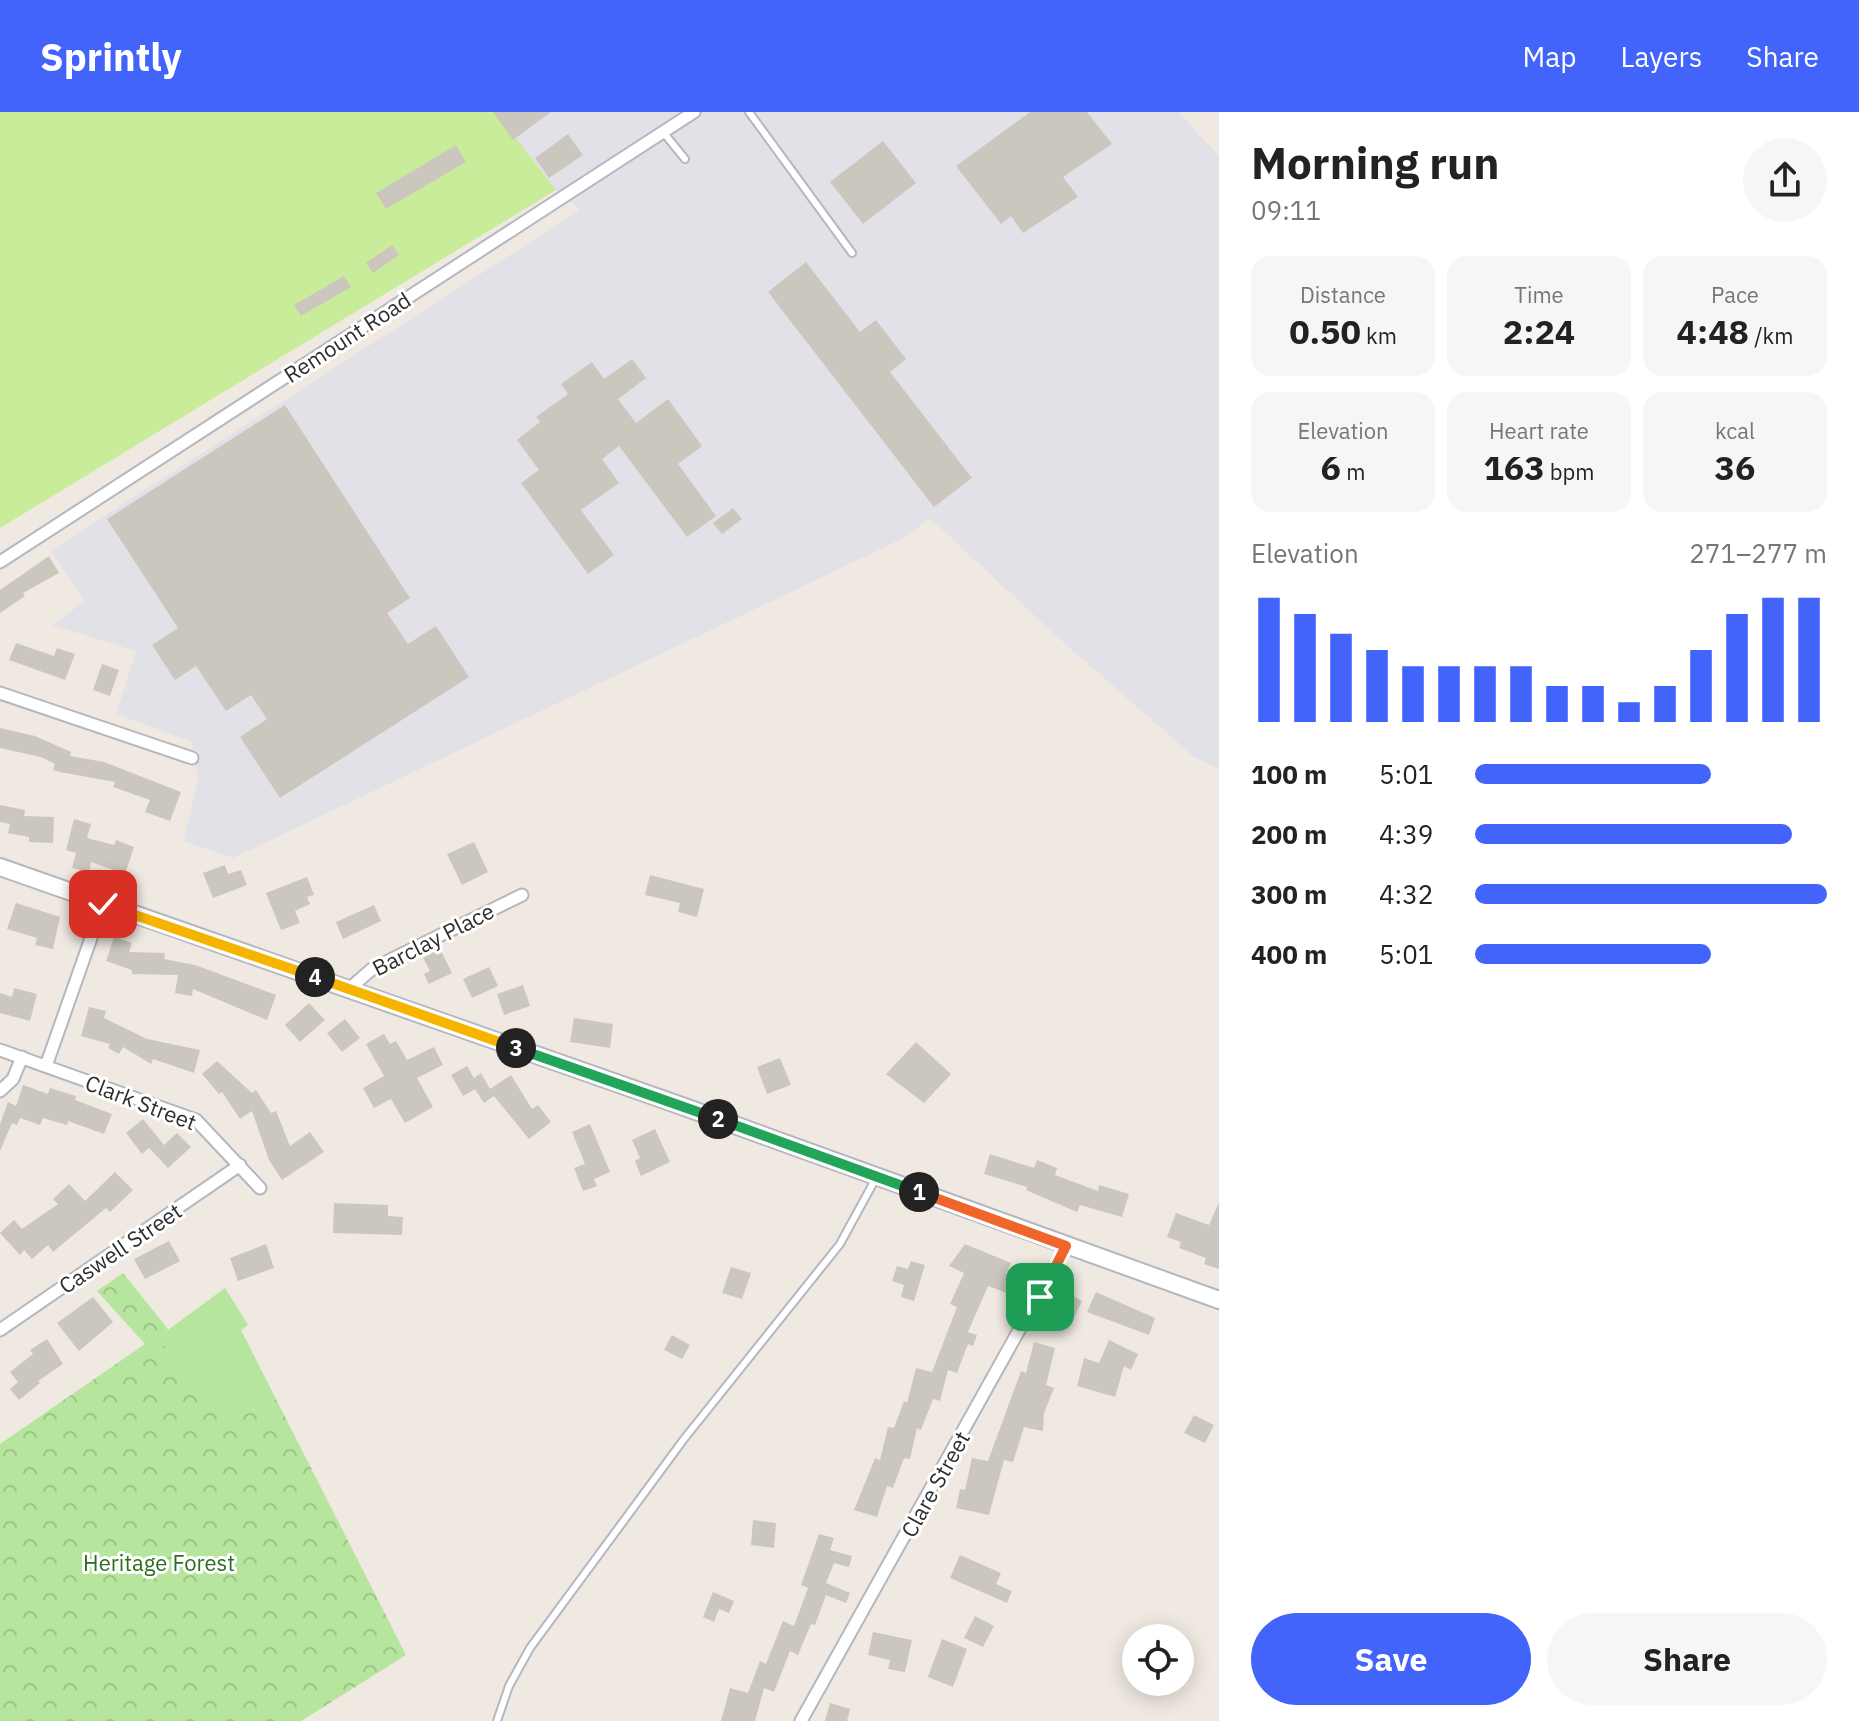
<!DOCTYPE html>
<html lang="en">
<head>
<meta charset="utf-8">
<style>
  :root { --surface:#fff; --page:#f6f6f6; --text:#222; --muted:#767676; --accent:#4264fb }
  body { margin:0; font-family:"IBM Plex Sans",sans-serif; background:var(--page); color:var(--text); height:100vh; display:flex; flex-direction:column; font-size:30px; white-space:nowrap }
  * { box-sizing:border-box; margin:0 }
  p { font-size:26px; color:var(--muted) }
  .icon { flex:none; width:44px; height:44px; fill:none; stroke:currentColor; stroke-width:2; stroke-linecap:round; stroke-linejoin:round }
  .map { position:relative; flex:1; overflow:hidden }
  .sheet { display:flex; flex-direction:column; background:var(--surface); width:640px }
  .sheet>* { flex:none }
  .buttons { position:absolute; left:1122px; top:1512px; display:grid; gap:16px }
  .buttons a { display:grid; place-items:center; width:72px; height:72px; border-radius:50%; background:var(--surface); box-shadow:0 4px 20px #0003; font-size:40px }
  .pin { position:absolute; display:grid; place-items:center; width:68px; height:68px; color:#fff; margin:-34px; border-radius:16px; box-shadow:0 4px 12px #0006 }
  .km { position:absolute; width:40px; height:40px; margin:-20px; border-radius:50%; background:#222; color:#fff; font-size:22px; line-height:40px; text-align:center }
  .round { display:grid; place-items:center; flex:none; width:84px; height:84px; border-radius:42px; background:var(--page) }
  .head { display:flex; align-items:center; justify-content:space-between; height:136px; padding:0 32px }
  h1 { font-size:44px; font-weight:800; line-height:60px }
  .figures { display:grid; grid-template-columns:repeat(3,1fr); gap:12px; height:136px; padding:8px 32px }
  .figures div { display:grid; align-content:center; border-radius:20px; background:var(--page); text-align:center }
  .figures b { font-size:34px; font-weight:800 }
  .figures small { font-size:22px; font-weight:400 }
  .figures p { font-size:22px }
  .chart { height:224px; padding:16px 32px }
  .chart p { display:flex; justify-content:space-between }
  .chart svg { width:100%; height:144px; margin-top:8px; stroke:var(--accent); stroke-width:6 }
  .action { display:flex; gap:16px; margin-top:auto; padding:16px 32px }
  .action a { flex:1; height:92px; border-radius:48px; background:var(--accent); color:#fff; font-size:32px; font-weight:800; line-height:92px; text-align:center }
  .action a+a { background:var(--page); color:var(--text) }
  ul { padding:0 32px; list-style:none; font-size:26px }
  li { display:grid; grid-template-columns:128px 96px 1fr; align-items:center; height:60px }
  li i { height:20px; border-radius:10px; background:var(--accent) }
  header { display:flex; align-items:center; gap:48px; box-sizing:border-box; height:112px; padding:0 40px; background:var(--accent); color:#fff }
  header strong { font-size:38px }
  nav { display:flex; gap:44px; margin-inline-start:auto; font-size:28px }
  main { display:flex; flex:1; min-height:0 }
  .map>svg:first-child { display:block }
  .industrial { fill:#e3e1e8 }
  .forest { fill:url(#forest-crowns) }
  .garden { fill:#b6e59e }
  .pitch { fill:#c9ec9a }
  .building { fill:#cbc7bf }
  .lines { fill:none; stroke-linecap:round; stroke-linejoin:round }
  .lane-casing { stroke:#b4b7c1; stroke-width:10 }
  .street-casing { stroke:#b4b7c1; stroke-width:15 }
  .secondary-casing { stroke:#b4b7c1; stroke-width:20 }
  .lane { stroke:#fff; stroke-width:6 }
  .street { stroke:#fff; stroke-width:11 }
  .secondary { stroke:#fff; stroke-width:16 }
  .split-1-casing { stroke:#fff; stroke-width:16 }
  .split-2-casing { stroke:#fff; stroke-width:16 }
  .split-3-casing { stroke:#fff; stroke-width:16 }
  .split-4-casing { stroke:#fff; stroke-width:16 }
  .split-5-casing { stroke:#fff; stroke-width:16 }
  .split-1 { stroke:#f0652b; stroke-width:10 }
  .split-2 { stroke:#22a559; stroke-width:10 }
  .split-3 { stroke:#22a559; stroke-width:10 }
  .split-4 { stroke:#f5b400; stroke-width:10 }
  .split-5 { stroke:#f5b400; stroke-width:10 }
  .labels { text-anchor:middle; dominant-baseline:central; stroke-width:6; stroke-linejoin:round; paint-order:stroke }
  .street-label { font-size:22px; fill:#2e2e2e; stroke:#fff }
  .park-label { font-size:22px; fill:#2c6e1b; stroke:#fff }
</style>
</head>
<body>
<header>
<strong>Sprintly</strong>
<nav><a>Map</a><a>Layers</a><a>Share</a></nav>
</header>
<main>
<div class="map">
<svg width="1219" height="1609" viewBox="0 0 1219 1609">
  <defs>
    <pattern id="forest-crowns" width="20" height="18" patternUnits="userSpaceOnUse" patternTransform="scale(2)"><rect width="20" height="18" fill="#b6e59e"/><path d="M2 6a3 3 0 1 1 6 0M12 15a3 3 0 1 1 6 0" fill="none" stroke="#9dc588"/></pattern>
  </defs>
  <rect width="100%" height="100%" fill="#efe9e1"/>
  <path class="industrial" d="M496 0H1178L1219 44V657L1194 645 1052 520 930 406 906 425 233 746 184 729 198 666 191 629 116 602 136 539 52 513 85 489 50 439 580 98 556 78Z"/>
  <path class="forest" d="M123 1161 168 1217 158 1227 232 1308 276 1287 406 1543 301 1609H0V1332L145 1232 97 1179Z"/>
  <path class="garden" d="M225 1176 248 1213 241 1218 276 1287 232 1308 157 1226Z"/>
  <path class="pitch" d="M0 0H496L556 78 0 416Z"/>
  <path class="building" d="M493 0H551L513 28Z
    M1030 0H1087L1112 32 1063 65 1078 85 1023 121 1011 104 1001 112 956 54Z
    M568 22 583 43 549 66 535 46Z
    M883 29 916 71 863 112 830 70Z
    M456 33 466 50 386 97 376 81Z
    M392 133 399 143 373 161 366 151Z
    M806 150 860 220 876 208 906 247 890 260 972 366 934 395 768 180Z
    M344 164 351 175 301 204 294 193Z
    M632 247 646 266 618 287 636 311 668 287 702 334 678 352 716 404 687 425 619 334 602 347 619 371 581 398 614 443 588 462 521 371 539 358 517 328 540 310 536 305 568 282 561 272 592 250 604 267Z
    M285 293 410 486 387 501 408 532 436 514 469 565 280 686 240 625 267 607 251 583 226 599 196 554 175 568 152 533 178 516 107 407Z
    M733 396 742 407 722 422 713 411Z
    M49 444 59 461 23 481 25 484 0 501V478Z
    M16 531 54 544 57 536 75 542 65 568 9 548Z
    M102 552 119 558 110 584 93 578Z
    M0 616 35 624 71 640 70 644 104 650 181 680 170 709 145 700 150 688 113 675 115 670 60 660 53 658 55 652 41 645 0 636Z
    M0 693 25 698 24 704 54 705 53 731 29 730V725L8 721 10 712 0 710Z
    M74 707 91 712 87 726 114 733 116 728 134 735 125 762 91 750 89 760 72 756 76 741 66 738Z
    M474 730 488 760 462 773 447 742Z
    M225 753 228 762 241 758 247 773 213 786 203 761Z
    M650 763 704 777 697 805 678 800 680 791 645 783Z
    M307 765 314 783 307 785 310 792 295 799 300 811 281 818 266 781Z
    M16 791 60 805 53 837 35 833 37 826 7 817Z
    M374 793 381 809 343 827 336 810Z
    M114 825 132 831 129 840 165 841 164 847 195 853 276 883 267 908 193 877 192 884 175 881 178 863 132 862V858L106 849Z
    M440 837 452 861 429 872 424 862 430 859 423 846Z
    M489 855 498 874 472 886 463 867Z
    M523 873 530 894 504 903 497 882Z
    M14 876 37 882 30 909 0 901V881L12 885Z
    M309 891 325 908 300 930 285 913Z
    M89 895 106 899 104 906 147 927 200 938 194 961 153 947 151 952 123 935 119 942 108 936 110 932 81 924Z
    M574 906 613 912 610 936 570 930Z
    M345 907 360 926 342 940 327 921Z
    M384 922 390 932 396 929 407 948 434 935 443 953 417 966 433 995 405 1011 391 987 374 996 363 976 384 964 366 932Z
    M916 930 951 962 924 991 886 962Z
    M780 946 791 973 767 982 757 955Z
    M217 949 252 981 256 978 271 1001 276 999 290 1034 310 1020 324 1040 282 1068 269 1048 252 999 240 1007 222 980 219 982 202 962Z
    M467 954 474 966 481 961 490 977 511 963 532 997 538 993 551 1010 529 1027 494 984 484 991 475 977 463 984 451 963Z
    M23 973 48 982 50 976 76 984 75 988 112 1002 104 1022 68 1009 67 1013 43 1006 40 1013 20 1006 17 1013 12 1011 0 1039V1012L8 990 16 994Z
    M143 1007 164 1033 177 1021 191 1035 168 1056 149 1036 142 1042 126 1021Z
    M590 1012 610 1060 594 1067 597 1074 583 1079 574 1056 585 1052 572 1020Z
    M655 1017 670 1050 641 1064 635 1049 640 1046 632 1028Z
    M990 1042 1034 1056 1037 1048 1057 1056 1055 1063 1098 1079 1099 1073 1129 1082 1122 1105 1080 1093 1077 1100 1026 1078 1027 1075 984 1062Z
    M115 1060 133 1078 110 1100 106 1096 53 1140 48 1133 32 1147 24 1138 20 1143 0 1121 14 1108 22 1117 58 1092 53 1087 69 1072 85 1089Z
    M1219 1090V1157L1204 1152 1206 1146 1179 1136 1181 1130 1167 1125 1176 1101 1209 1113Z
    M334 1091 388 1093V1104L403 1105 402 1123 333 1121Z
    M169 1129 180 1149 145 1167 134 1147Z
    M266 1132 274 1156 238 1169 230 1146Z
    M965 1132 1011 1151 1006 1162 1013 1165 1007 1181 988 1174 968 1220 977 1223 973 1234 968 1232 957 1261 948 1258 940 1289 933 1287 921 1318 917 1316 910 1347 904 1346 893 1376 887 1374 877 1405 854 1398 875 1346 880 1348 888 1315 894 1316 904 1289 907 1291 916 1256 932 1260 957 1195 950 1192 964 1161 949 1154Z
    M911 1149 925 1153 914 1189 901 1185 904 1173 892 1169 897 1154 908 1157Z
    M731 1155 751 1161 742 1187 722 1181Z
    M1062 1177 1082 1189 1072 1210 1050 1198Z
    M1096 1180 1155 1206 1149 1223 1087 1200Z
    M93 1185 113 1210 79 1239 57 1211Z
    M672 1223 690 1233 682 1247 664 1238Z
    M47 1227 63 1252 38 1269 40 1271 19 1288 10 1277 18 1270 10 1260 33 1242 30 1238Z
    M1109 1228 1138 1242 1131 1258 1124 1254 1115 1285 1077 1274 1084 1246 1099 1251Z
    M1034 1230 1055 1236 1046 1273 1054 1276 1044 1301 1043 1319 1024 1315 1013 1350 1004 1348 989 1403 956 1396 960 1377 965 1378 972 1346 988 1349 1021 1259 1026 1261Z
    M1194 1303 1214 1313 1205 1331 1184 1321Z
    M753 1408 776 1411 774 1436 751 1433Z
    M819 1422 834 1426 830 1438 852 1444 849 1455 834 1451 826 1471 850 1481 846 1491 826 1483 815 1513 811 1512 798 1543 790 1539 774 1580 764 1576 755 1609H721L730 1576 748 1581 760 1549 766 1552 783 1509 794 1514 808 1476 801 1473Z
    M960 1443 1001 1461 996 1472 1012 1479 1007 1491 950 1466Z
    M713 1480 734 1489 729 1501 719 1497 714 1510 703 1505Z
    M975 1504 994 1514 983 1535 964 1526Z
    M873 1520 912 1528 905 1560 888 1557 890 1548 868 1543Z
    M942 1527 967 1537 953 1575 928 1565Z
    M830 1591 850 1597 847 1609H825Z"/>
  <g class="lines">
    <defs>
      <path id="lane" d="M749 0 852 141
        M663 20 685 47
        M497 1609 509 1574 530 1536 684 1327 840 1132 876 1066"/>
      <path id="street" d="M0 450 694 0
        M0 581 192 646
        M349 877 372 857 522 783
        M0 938 196 1008 260 1076
        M46 954 103 792
        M0 979 13 967 22 945
        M0 1218 240 1053
        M801 1609 1066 1134"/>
      <path id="secondary" d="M0 755 682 994 1219 1188"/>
    </defs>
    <use href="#lane" class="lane-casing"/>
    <use href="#street" class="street-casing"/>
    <use href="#secondary" class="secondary-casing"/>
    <use href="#lane" class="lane"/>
    <use href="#street" class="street"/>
    <use href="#secondary" class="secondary"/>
  </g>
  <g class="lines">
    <defs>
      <path id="split-1" d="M919 1080 1066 1134 1040 1185"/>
      <path id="split-2" d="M718 1007 919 1080"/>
      <path id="split-3" d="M516 936 718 1007"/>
      <path id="split-4" d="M315 865 516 936"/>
      <path id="split-5" d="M103 792 315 865"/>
    </defs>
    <use href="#split-1" class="split-1-casing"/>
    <use href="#split-2" class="split-2-casing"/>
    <use href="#split-3" class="split-3-casing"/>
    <use href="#split-4" class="split-4-casing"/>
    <use href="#split-5" class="split-5-casing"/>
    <use href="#split-1" class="split-1"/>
    <use href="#split-2" class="split-2"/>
    <use href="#split-3" class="split-3"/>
    <use href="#split-4" class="split-4"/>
    <use href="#split-5" class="split-5"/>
  </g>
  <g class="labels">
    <g class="street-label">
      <text transform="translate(347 225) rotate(-33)">Remount Road</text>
      <text transform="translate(433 827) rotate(-27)">Barclay Place</text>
      <text transform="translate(141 990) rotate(21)">Clark Street</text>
      <text transform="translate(120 1136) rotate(-34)">Caswell Street</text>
      <text transform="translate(935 1372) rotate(-61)">Clare Street</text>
    </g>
    <g class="park-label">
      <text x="159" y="1450">Heritage Forest</text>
    </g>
  </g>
</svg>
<div class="buttons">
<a><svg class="icon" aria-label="locate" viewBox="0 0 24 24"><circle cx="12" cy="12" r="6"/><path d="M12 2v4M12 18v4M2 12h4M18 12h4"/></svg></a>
</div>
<div class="pin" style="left:1040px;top:1185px;background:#1e9e55"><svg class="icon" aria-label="arrive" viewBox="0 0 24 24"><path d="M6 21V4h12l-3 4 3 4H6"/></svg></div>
<div class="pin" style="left:103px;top:792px;background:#d93025"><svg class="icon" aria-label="check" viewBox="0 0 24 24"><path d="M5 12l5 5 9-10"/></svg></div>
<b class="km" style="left:919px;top:1080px">1</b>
<b class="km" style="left:718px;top:1007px">2</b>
<b class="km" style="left:516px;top:936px">3</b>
<b class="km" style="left:315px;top:865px">4</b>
</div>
<section class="sheet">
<div class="head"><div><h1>Morning run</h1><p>09:11</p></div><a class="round"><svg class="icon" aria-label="share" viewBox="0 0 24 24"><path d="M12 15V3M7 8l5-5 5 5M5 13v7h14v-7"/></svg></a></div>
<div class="figures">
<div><p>Distance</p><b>0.50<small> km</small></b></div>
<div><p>Time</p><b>2:24</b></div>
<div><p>Pace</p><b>4:48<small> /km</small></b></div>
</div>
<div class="figures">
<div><p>Elevation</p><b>6<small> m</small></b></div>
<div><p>Heart rate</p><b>163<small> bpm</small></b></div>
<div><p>kcal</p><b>36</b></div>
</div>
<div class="chart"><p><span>Elevation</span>271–277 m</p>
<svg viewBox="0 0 160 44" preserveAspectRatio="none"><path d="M5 44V6M15 44V11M25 44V17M35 44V22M45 44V27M55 44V27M65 44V27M75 44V27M85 44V33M95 44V33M105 44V38M115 44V33M125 44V22M135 44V11M145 44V6M155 44V6"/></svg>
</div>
<ul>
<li><b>100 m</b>5:01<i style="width:67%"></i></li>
<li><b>200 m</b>4:39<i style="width:90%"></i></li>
<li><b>300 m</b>4:32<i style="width:100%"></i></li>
<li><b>400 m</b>5:01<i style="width:67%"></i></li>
</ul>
<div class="action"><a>Save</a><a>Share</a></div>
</section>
</main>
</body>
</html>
